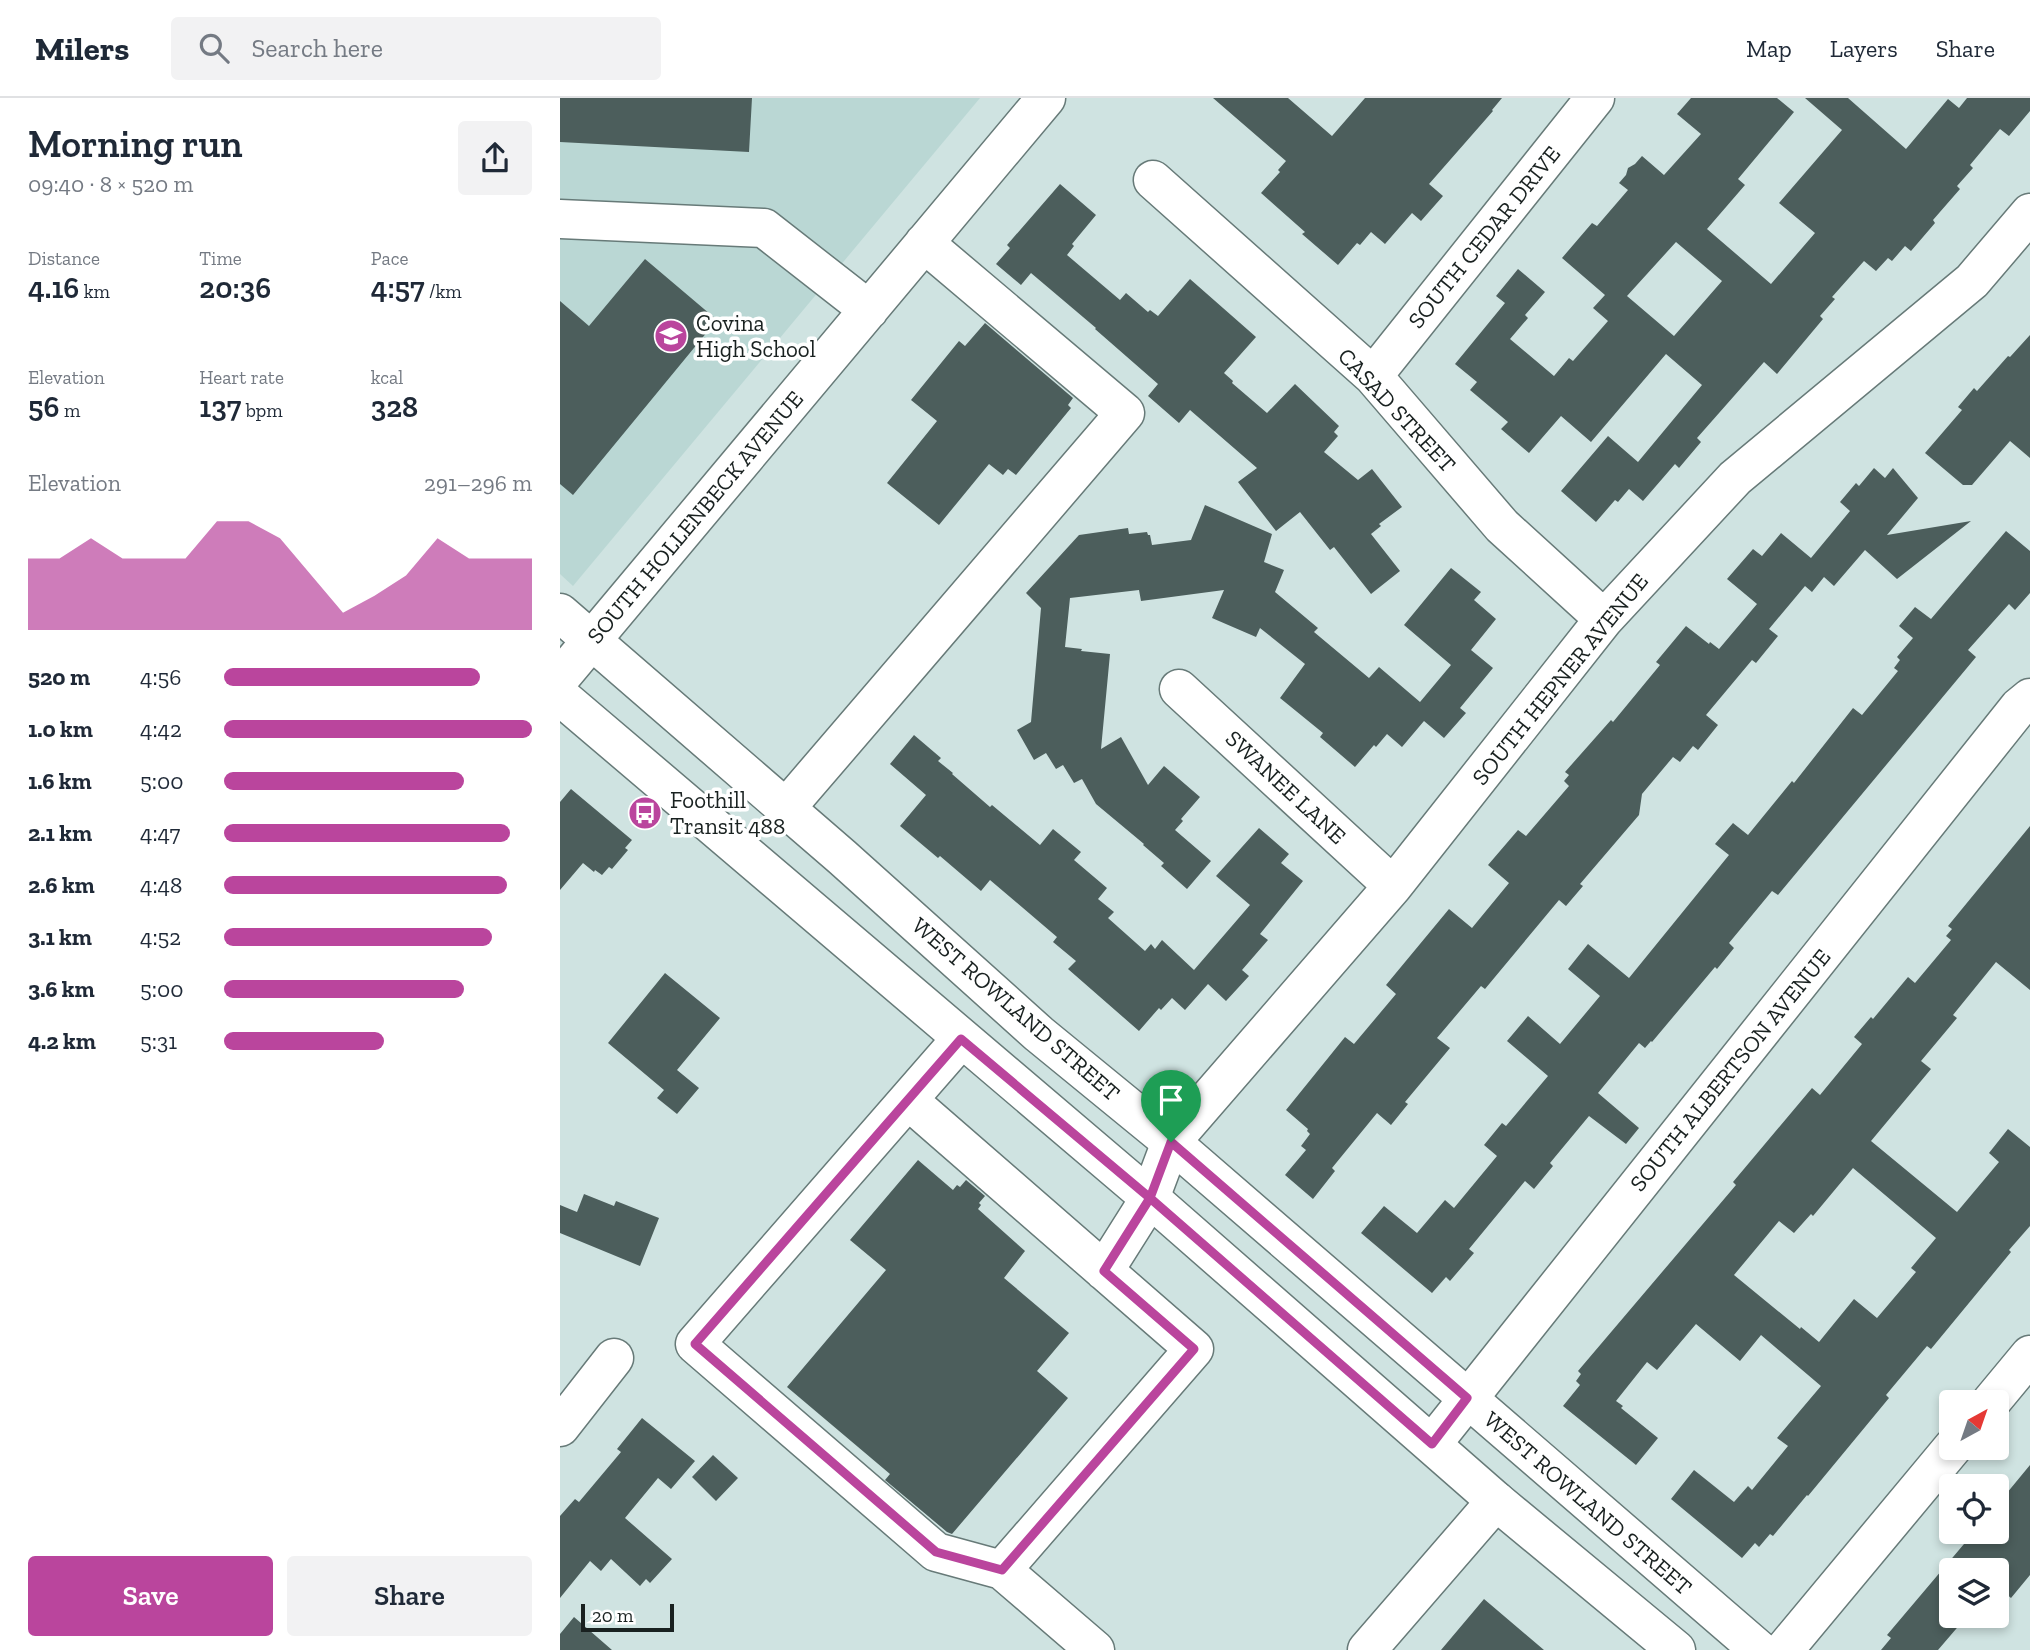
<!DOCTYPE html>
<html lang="en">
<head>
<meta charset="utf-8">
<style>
  :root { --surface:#fff; --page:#f2f2f3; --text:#1f2937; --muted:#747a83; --line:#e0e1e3; --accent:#ba459d }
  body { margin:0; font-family:"Zilla Slab",serif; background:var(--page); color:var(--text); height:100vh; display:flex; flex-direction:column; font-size:26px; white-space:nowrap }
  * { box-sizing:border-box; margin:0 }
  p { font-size:23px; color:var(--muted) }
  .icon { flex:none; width:38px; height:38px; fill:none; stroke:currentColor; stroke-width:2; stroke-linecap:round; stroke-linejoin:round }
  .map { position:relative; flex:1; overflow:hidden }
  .panel { display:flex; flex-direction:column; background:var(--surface); width:560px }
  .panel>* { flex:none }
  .needle { width:46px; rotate:40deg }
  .controls { position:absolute; left:1379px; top:1292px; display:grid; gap:14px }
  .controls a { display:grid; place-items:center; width:70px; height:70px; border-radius:7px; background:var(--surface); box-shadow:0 4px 10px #0003; font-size:35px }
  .scale { position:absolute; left:21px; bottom:18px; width:93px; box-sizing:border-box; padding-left:7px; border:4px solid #192120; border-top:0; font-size:19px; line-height:24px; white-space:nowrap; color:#192120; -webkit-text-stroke:5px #fff; paint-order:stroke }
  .pin { position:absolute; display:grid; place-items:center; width:60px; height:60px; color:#fff; margin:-72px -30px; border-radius:50% 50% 50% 0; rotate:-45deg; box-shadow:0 0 7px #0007 }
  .pin .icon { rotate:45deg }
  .round { display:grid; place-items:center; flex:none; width:74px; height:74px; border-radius:7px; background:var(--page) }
  .summary { display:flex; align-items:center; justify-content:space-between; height:119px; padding:0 28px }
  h1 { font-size:38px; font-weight:600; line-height:52px }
  .metrics { display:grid; grid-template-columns:repeat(3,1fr); gap:10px; height:119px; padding:7px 28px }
  .metrics div { display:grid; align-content:center }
  .metrics b { font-size:30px; font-weight:600 }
  .metrics small { font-size:19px; font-weight:400 }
  .metrics p { font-size:19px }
  .chart { height:196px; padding:14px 28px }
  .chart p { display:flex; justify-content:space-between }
  .chart svg { width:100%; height:126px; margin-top:7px; fill:var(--accent); opacity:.7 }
  .button { display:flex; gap:14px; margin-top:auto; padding:14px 28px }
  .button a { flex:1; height:80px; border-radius:7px; background:var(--accent); color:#fff; font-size:28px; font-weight:600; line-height:80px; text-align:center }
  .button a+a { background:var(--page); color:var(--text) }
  ul { padding:0 28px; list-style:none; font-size:23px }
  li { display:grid; grid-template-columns:112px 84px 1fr; align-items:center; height:52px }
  li i { height:18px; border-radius:9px; background:var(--accent) }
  header { display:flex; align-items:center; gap:42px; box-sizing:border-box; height:98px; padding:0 35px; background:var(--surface); border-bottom:2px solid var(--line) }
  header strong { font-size:33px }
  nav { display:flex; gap:38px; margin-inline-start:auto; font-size:24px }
  .search { width:490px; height:63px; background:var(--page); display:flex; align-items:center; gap:18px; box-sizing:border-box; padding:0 24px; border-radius:7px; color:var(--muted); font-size:26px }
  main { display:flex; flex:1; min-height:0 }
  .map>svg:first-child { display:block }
  .built { fill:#bad7d4 }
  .building { fill:#4c5e5c; fill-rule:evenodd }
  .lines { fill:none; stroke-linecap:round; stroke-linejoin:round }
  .minor-casing { stroke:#677a78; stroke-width:41 }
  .major-casing { stroke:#677a78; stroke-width:41 }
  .minor { stroke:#fff; stroke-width:38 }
  .major { stroke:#fff; stroke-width:38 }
  .route-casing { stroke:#fff; stroke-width:14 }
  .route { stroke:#ba459d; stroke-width:9 }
  .labels { text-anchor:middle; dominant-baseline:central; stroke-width:7; stroke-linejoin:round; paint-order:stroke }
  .street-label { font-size:23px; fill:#192120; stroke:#fff }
  .poi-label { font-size:23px; fill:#192120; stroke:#fff; text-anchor:start }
</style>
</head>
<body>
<header>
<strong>Milers</strong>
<div class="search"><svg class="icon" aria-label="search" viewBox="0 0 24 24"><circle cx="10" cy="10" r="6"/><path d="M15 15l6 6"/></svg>Search here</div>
<nav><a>Map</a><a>Layers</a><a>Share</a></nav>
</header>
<main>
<section class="panel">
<div class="summary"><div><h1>Morning run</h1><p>09:40 · 8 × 520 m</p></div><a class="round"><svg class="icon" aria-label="share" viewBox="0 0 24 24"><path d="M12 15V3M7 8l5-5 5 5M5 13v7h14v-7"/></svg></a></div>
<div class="metrics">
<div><p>Distance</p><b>4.16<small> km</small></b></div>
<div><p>Time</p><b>20:36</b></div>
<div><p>Pace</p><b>4:57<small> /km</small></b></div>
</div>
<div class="metrics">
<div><p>Elevation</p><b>56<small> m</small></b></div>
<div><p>Heart rate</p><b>137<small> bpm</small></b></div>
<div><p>kcal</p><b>328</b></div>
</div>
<div class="chart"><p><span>Elevation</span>291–296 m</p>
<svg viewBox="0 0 160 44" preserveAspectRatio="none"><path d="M0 44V19L10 19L20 12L30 19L40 19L50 19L60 6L70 6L80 12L90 25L100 38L110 32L120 25L130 12L140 19L150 19L160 19V44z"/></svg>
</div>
<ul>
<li><b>520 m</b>4:56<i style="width:83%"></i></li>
<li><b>1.0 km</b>4:42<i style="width:100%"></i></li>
<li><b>1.6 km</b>5:00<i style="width:78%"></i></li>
<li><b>2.1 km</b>4:47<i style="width:93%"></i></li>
<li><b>2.6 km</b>4:48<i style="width:92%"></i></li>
<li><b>3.1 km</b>4:52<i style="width:87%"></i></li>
<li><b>3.6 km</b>5:00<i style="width:78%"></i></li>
<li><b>4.2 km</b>5:31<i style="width:52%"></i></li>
</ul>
<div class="button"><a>Save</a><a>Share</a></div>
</section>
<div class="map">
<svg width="1470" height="1552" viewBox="0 0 1470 1552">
  <rect width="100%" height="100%" fill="#cfe3e1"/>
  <path class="built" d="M0 0H420L13 488 0 476Z"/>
  <path class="building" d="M0 0H192L189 54 0 44Z
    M653 0H728L772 38 805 0H942L932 12 933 13 869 86 883 98 861 123 852 115 825 146 811 134 800 147 797 145 778 167 742 136 745 134 701 95 720 74 718 72 726 63Z
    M1131 0H1217L1234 14 1178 81 1185 87 1147 131 1211 186 1255 135 1219 105 1282 32 1245 0H1288L1346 51 1388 1 1399 10 1407 0H1470V13L1449 38 1440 31 1410 67 1413 70 1397 88 1400 91 1373 122 1375 125 1351 153 1345 148 1332 163 1328 160 1316 173 1304 163 1272 199 1275 201 1260 218 1263 221 1217 276 1204 264 1137 340 1141 344 1119 370 1115 366 1083 403 1069 391 1058 404 1055 402 1036 424 1001 393 1048 338 1078 364 1142 287 1106 256 1031 344 1001 318 969 355 941 331 948 324 910 292 917 284 895 266 945 205 936 198 958 171 985 194 965 217 968 220 950 241 994 278 1009 260 1013 263 1048 223 1033 210 1045 197 1002 160 1032 125 1037 128 1068 92 1059 85 1066 77 1068 70 1075 66 1082 58 1104 77 1141 36 1117 16ZM1116 144 1162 183 1114 238 1067 198Z
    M500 86 536 117 512 146 514 148 507 157 560 202 566 195 588 214 590 212 598 218 630 181 696 239 664 275 673 283 672 285 707 315 735 286 779 328 774 334 778 338 764 354 798 382 812 371 842 409 819 426 821 428 811 436 840 473 811 496 774 449 770 452 740 414 716 433 678 384 697 370 630 312 619 325 588 298 598 286 535 231 536 230 471 175 461 187 436 166 450 150 447 147Z
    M85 161 157 222 13 397 0 386V203L29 228Z
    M425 225 513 300 508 307 511 310 456 377 448 371 443 377 429 366 379 427 327 385 377 323 351 302 399 243 405 248Z
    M1470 237V360L1450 343 1412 387H1403L1365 355 1402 312 1398 309 1414 290 1417 293 1448 258 1450 259Z
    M1314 370 1325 380 1333 370 1358 400 1327 437 1411 423 1337 481 1305 452 1274 488 1264 479 1252 494 1245 488 1209 531 1218 538 1196 565 1192 562 1146 617 1158 627 1138 652 1133 648 1120 664 1113 659 1082 696 1079 717 1020 786 1023 788 1006 808 999 802 925 891 921 888 877 940 890 950 845 1004 848 1006 831 1027 817 1015 772 1070 775 1073 753 1101 725 1077 746 1052 741 1048 750 1036 747 1033 748 1031 726 1012 785 939 794 946 836 896 826 887 889 811 912 830 949 785 928 767 958 732 966 738 1009 688 1004 683 1009 677 1005 674 1051 622 1053 624 1100 567 1096 564 1126 528 1149 546 1150 544 1159 551 1197 506 1167 481 1193 451 1202 458 1221 435 1251 460 1290 413 1280 404 1296 385 1299 388Z
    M645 407 712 436 704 464 724 472 715 494 758 530 754 534 809 580 819 569 860 604 891 567 844 527 891 470 921 494 914 502 936 521 911 552 933 570 900 610 906 615 884 640 864 623 842 649 827 636 816 649 814 647 795 669 760 639 763 635 720 600 745 566 700 530 696 539 652 520 664 492 581 503 579 492 510 500 505 549 522 551 521 553 550 556 541 651 561 639 588 687 604 668 640 699 621 721 623 723 615 732 651 763 627 791 601 768 604 765 583 747 584 746 536 706 522 681 514 685 503 667 496 671 486 655 474 662 457 632 471 624 481 510 466 495 519 437 568 430 569 436 587 434 588 437H590L592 447 631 442Z
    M1446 433 1470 453V495L1455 512 1449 506 1408 552 1416 559 1218 797 1212 793 1169 845 1174 850 1157 871 1155 869 1092 944 1091 943 1085 950 1079 945 1038 995 1079 1030 1066 1046 1029 1018 990 1065 993 1068 974 1091 965 1083 909 1151 914 1155 890 1183 886 1179 872 1195 801 1135 824 1108 857 1135 885 1102 894 1110 937 1058 924 1047 942 1025 946 1028 988 978 947 943 968 918 1000 946 1040 898 1008 871 1028 846 1069 880 1169 757 1155 746 1173 725 1188 737 1232 683 1234 685 1293 610 1302 617 1338 573 1334 570 1340 562 1337 559 1353 540 1339 528 1355 509 1371 521Z
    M354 637 381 660 378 663 393 675 392 676 430 709 432 707 480 747 493 731 521 754 514 762 547 790 538 801 554 814 548 820 585 853 591 846 595 851 602 842 634 872 690 807 656 778 699 730 729 756 721 765 743 783 700 836 708 842 682 872 689 878 666 903 648 886 625 912 612 900 601 912 599 910 579 933 508 871 516 863 493 844 497 839 430 782 421 793 380 758 378 760 340 728 366 697 330 666Z
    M11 691 72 742 65 750 68 752 52 771 49 769 42 777 35 772 34 774 23 765 0 792V704Z
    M1470 728V892L1436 864 1393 917 1397 920 1361 963 1371 971 1311 1043 1397 1114 1439 1064 1429 1055 1448 1031 1470 1049V1128L1449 1152 1451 1154 1371 1251 1367 1248 1326 1297 1329 1300 1248 1398 1247 1397 1213 1438 1210 1436 1199 1449 1195 1445 1182 1460 1111 1401 1134 1372 1174 1404 1188 1388 1192 1392 1228 1348 1217 1340 1261 1288 1201 1237 1180 1263 1136 1226 1097 1272 1087 1264 1056 1303 1063 1308 1061 1310 1098 1340 1076 1367 1003 1308 1020 1287 1016 1283 1021 1276 1018 1273 1176 1087 1173 1084 1252 990 1260 997 1302 946 1294 939 1311 919 1313 921 1348 879 1355 885 1391 842 1386 838 1392 831 1388 828ZM1293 1070 1376 1140 1351 1170 1356 1174 1317 1220 1294 1201 1259 1244 1241 1229 1240 1231 1174 1177 1219 1123 1234 1135 1251 1116 1253 1118Z
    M105 875 160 920 117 972 139 990 117 1016 97 1000 104 992 48 945Z
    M358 1062 393 1092 397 1087 400 1089 406 1082 425 1098 419 1105 421 1107 418 1111 465 1153 444 1180 509 1235 477 1273 508 1300 392 1436 387 1434 325 1382 330 1376 227 1289 326 1172 290 1142Z
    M24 1096 54 1108 56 1103 99 1120 80 1168 0 1135V1107L17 1114Z
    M82 1320 135 1363 111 1391 98 1380 65 1420 112 1461 90 1485 86 1481 80 1488 51 1461 41 1473 30 1463 0 1500V1418L15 1401 19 1404 61 1354 57 1351Z
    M153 1357 178 1380 156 1403 132 1379Z
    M1470 1367V1477L1451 1500 1437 1488V1472H1391V1517H1408L1378 1552H1321L1331 1540 1327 1537 1415 1433H1437V1407Z
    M924 1501 984 1552H881Z
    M14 1519 52 1552H0V1536Z"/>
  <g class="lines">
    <defs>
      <path id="minor" d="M593 82 813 278 942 428 1044 521
        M0 121 204 130 309 212
        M813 278 1035 0
        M0 580 486 0
        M619 591 833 788
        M226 710 565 315 364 145
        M401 941 135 1246 376 1454 442 1472
        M348 1002 634 1251 442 1472 535 1552
        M544 1173 590 1100 611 1044 833 788 1044 521 1175 380 1412 183 1470 115
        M1431 1304 1470 1257
        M0 1329 54 1260
        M872 1346 1459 609 1470 600
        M807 1552 936 1403
        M1224 1552 1393 1349"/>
      <path id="major" d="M0 515 282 759 479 936 611 1044 1199 1552
        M0 598 590 1100 936 1403 1116 1552"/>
    </defs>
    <use href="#minor" class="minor-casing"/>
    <use href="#major" class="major-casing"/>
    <use href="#minor" class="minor"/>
    <use href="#major" class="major"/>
  </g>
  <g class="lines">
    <defs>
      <path id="route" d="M611 1044 590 1100 544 1173 634 1251 442 1472 376 1454 135 1246 401 941 590 1100 872 1346 907 1300 611 1044"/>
    </defs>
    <use href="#route" class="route-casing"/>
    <use href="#route" class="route"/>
  </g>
  <defs>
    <symbol id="school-disc" viewBox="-11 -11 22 22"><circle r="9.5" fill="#ba459d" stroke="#fff"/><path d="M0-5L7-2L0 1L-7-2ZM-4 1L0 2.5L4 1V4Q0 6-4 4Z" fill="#fff"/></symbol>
    <symbol id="bus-disc" viewBox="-11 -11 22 22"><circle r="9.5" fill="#ba459d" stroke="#fff"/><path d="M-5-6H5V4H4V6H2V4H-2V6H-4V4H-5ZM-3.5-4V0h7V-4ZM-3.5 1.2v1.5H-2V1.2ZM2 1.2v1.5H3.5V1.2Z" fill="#fff"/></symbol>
  </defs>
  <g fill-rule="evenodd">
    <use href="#school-disc" x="92" y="219" width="38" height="38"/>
    <use href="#bus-disc" x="66" y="696" width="38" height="38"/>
  </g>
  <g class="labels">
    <g class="street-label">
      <text transform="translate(924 139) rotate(-51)">SOUTH CEDAR DRIVE</text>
      <text transform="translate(837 312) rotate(47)">CASAD STREET</text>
      <text transform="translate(135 419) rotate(-50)">SOUTH HOLLENBECK AVENUE</text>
      <text transform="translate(1000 581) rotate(-51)">SOUTH HEPNER AVENUE</text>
      <text transform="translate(726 689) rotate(43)">SWANEE LANE</text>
      <text transform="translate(456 911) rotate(41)">WEST ROWLAND STREET</text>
      <text transform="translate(1170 972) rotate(-51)">SOUTH ALBERTSON AVENUE</text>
      <text transform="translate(1028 1405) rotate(41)">WEST ROWLAND STREET</text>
    </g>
    <g class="poi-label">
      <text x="136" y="225">Covina<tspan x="136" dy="26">High School</tspan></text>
      <text x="110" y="702">Foothill<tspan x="110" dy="26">Transit 488</tspan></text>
    </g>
  </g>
</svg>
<div class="controls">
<a><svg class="needle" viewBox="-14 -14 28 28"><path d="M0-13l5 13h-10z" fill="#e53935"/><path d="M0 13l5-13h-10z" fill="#747a83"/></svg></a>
<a><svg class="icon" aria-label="locate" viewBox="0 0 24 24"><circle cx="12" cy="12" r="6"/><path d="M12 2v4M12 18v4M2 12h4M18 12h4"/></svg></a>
<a><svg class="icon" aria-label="layers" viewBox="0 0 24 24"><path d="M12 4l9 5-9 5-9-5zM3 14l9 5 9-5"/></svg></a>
</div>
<div class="scale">20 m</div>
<div class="pin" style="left:611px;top:1044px;background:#1e9e55"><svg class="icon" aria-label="arrive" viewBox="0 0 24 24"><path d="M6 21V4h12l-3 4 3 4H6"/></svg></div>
</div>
</main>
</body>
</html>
